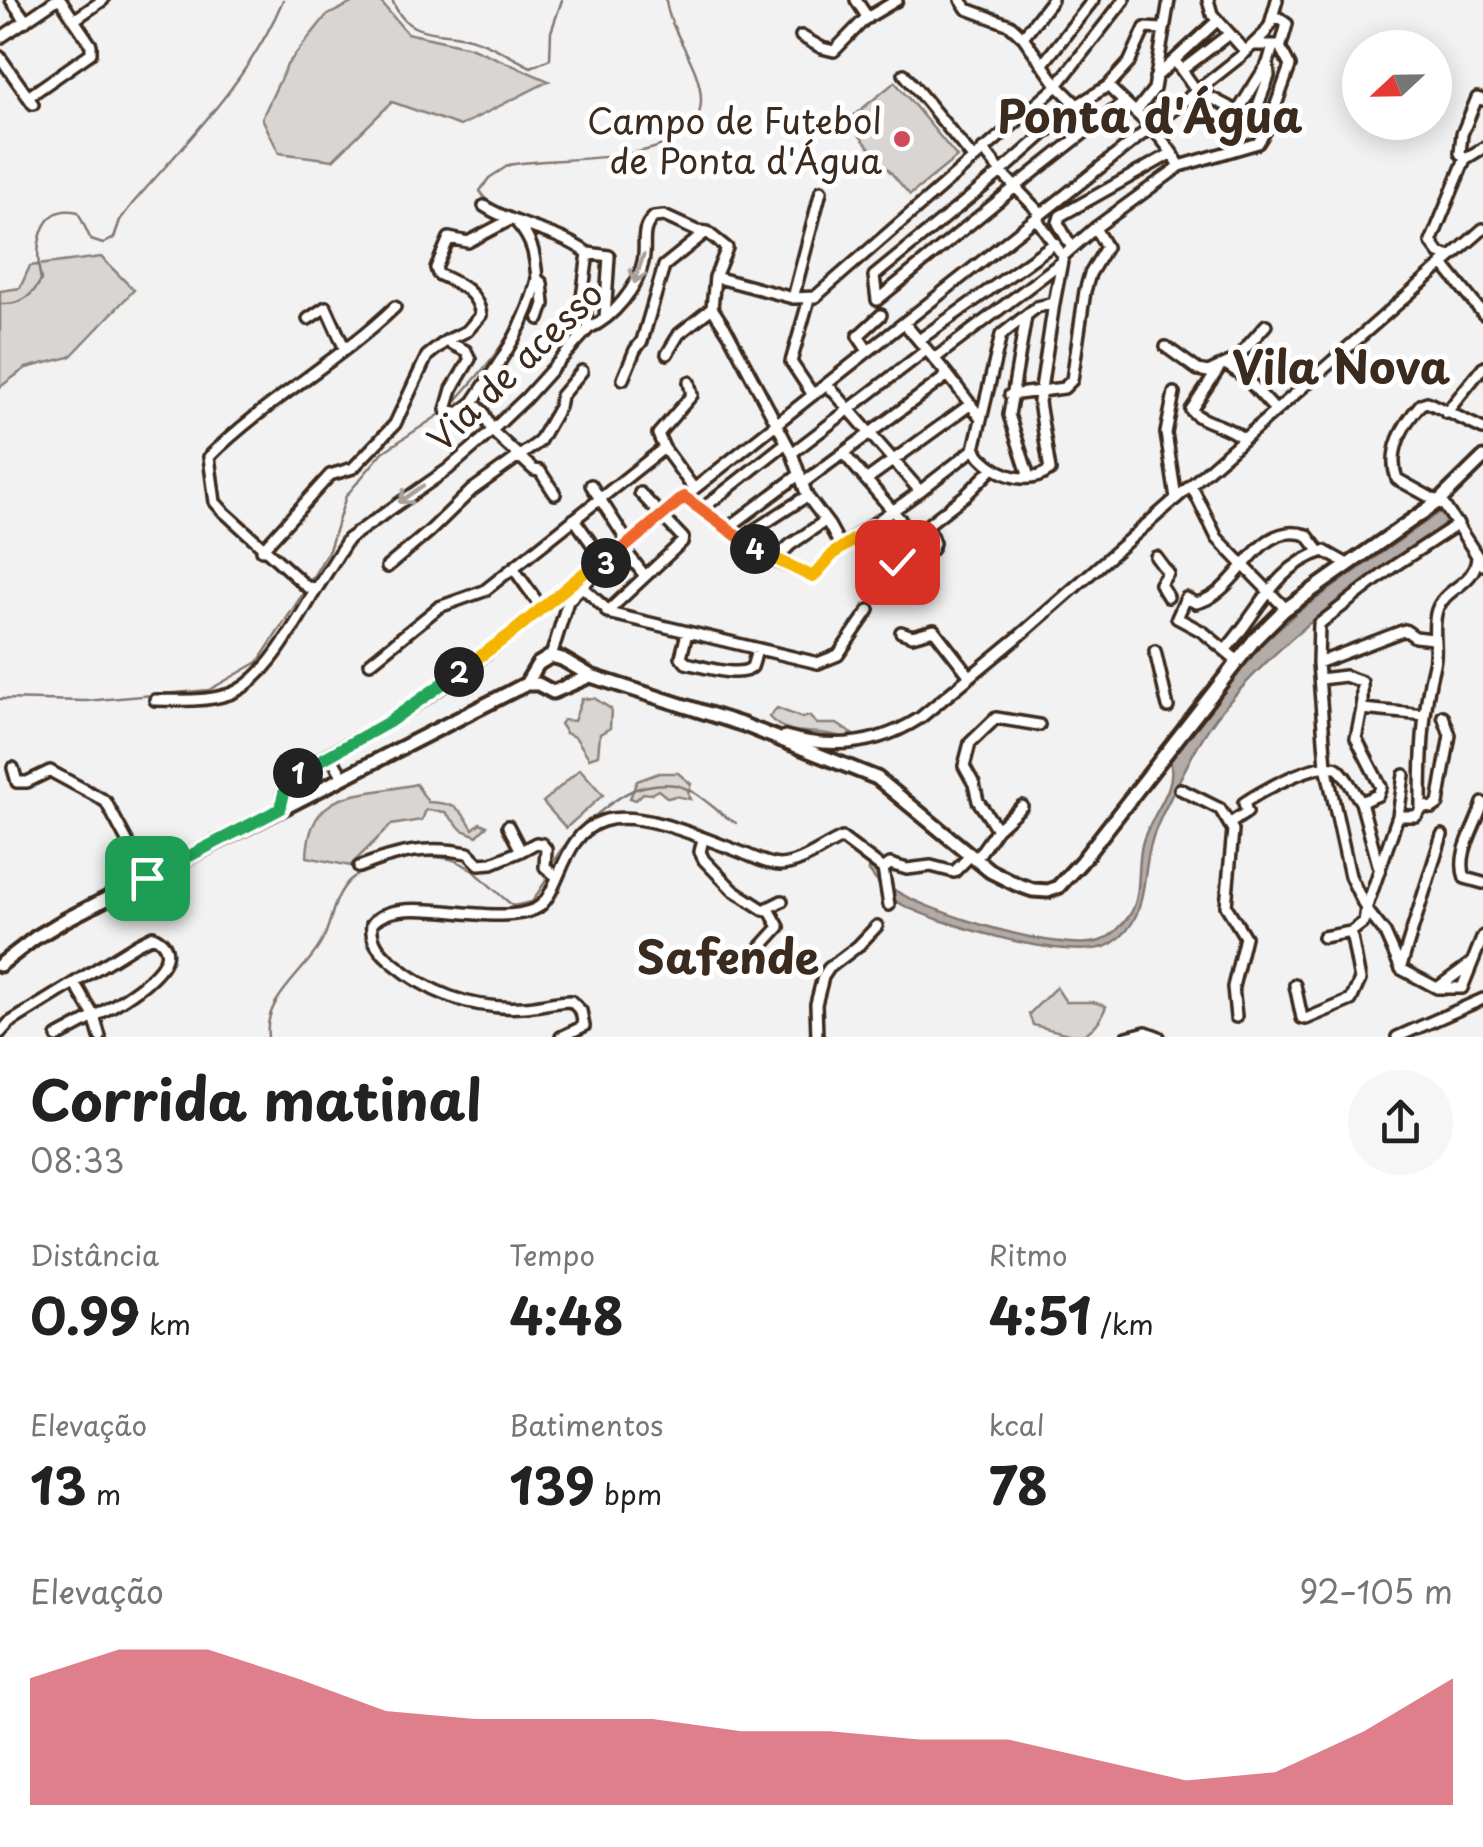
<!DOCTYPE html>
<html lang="pt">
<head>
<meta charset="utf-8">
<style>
  :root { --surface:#fff; --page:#f6f6f6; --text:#222; --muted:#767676; --accent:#d1495b }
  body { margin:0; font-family:"Playpen Sans",sans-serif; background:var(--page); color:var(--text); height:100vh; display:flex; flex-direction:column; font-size:38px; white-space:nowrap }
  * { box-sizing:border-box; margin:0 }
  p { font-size:32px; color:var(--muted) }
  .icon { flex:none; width:55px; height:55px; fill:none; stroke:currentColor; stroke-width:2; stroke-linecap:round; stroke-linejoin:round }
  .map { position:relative; height:1037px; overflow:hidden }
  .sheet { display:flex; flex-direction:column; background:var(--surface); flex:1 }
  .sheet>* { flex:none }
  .needle { width:65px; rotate:248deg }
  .buttons { position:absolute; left:1342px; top:30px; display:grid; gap:20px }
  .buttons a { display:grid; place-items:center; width:110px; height:110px; border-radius:50%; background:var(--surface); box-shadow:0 5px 25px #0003; font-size:50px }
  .pin { position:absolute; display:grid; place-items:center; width:85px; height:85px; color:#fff; margin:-42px; border-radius:20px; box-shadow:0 5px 15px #0006 }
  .km { position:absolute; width:50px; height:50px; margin:-25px; border-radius:50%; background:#222; color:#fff; font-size:28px; line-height:50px; text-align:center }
  .round { display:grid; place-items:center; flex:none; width:105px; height:105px; border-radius:52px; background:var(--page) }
  .headline { display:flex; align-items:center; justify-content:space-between; height:170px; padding:0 30px }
  h1 { font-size:55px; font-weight:700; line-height:75px }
  .metrics { display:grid; grid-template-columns:repeat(3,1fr); gap:15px; height:170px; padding:10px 30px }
  .metrics div { display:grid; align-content:center }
  .metrics b { font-size:50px; font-weight:700 }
  .metrics small { font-size:28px; font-weight:400 }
  .metrics p { font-size:28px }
  .chart { height:280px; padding:20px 30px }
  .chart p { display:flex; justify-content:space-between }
  .chart svg { width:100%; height:180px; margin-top:10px; fill:var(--accent); opacity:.7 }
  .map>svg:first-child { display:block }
  .green { fill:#d8d5d2; stroke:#8a8078; stroke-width:2.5 }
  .water { fill:#b2aba7; stroke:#827770; stroke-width:2.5 }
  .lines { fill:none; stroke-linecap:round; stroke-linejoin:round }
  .stream { stroke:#827770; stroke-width:2.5 }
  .minor-casing { stroke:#3b2a1e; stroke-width:16 }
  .major-casing { stroke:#3b2a1e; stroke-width:19 }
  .minor { stroke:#fff; stroke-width:9 }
  .major { stroke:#fff; stroke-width:11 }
  .oneway { stroke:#a79f9a }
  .split-1-casing { stroke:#fff; stroke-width:20 }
  .split-2-casing { stroke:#fff; stroke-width:20 }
  .split-3-casing { stroke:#fff; stroke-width:20 }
  .split-4-casing { stroke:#fff; stroke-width:20 }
  .split-5-casing { stroke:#fff; stroke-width:20 }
  .split-1 { stroke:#22a559; stroke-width:12 }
  .split-2 { stroke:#22a559; stroke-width:12 }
  .split-3 { stroke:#f5b400; stroke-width:12 }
  .split-4 { stroke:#f0652b; stroke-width:12 }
  .split-5 { stroke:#f5b400; stroke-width:12 }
  .poi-dot { fill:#d1495b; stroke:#fff; stroke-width:4 }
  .labels { text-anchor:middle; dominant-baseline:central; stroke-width:10; stroke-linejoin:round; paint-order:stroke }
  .poi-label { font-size:35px; fill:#3b2a1e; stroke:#fff; text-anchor:end }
  .street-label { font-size:35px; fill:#3b2a1e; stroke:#fff }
  .district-label { font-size:45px; font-weight:bold; fill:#3b2a1e; stroke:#fff }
</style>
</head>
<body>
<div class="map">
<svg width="1483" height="1037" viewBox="0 0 1483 1037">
  <rect width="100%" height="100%" fill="#f3f2f2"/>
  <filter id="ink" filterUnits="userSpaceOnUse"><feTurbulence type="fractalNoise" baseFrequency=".01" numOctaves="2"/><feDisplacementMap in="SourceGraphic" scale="20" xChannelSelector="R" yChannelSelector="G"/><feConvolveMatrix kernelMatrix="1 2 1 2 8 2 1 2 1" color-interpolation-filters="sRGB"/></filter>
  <g filter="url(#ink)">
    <path class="green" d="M358 0H379L407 33 470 47 549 81 460 126 392 102 333 160 279 153 262 118 287 65 326 16Z
      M895 82 957 157 910 195 847 121Z
      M101 257 134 290 70 357 26 368 0 387V291L20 288 30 266Z
      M594 698 611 709 610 728 600 734 598 755 589 758 576 738 566 733 560 724 563 720 574 721 582 699Z
      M777 708 802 718 809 716 817 724H837L852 734 843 738C820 727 789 740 769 717Z
      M580 769 603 795 566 828 543 802Z
      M659 773H678L691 784 688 793 690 799 675 796 668 798 658 790 651 794 643 793 636 800 630 798 637 781Z
      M416 784 428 802C455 803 461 808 473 829L480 823 487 826 477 836 462 830 445 812 426 810 422 820 391 825 350 866 307 857C309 786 361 797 416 784Z
      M1056 987 1066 1002H1093L1106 1006C1101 1021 1094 1029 1080 1037L1033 1025 1029 1014Z"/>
    <path class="water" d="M1441 511 1449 521C1366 578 1288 631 1223 709 1201 735 1184 771 1169 801 1160 818 1151 838 1148 857 1142 890 1144 924 1111 944 1076 965 934 923 899 903 887 897 877 881 868 870L873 866C881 873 885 883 893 889 927 912 1061 954 1100 941 1111 937 1123 925 1129 916 1143 897 1136 863 1143 841 1150 816 1178 789 1170 762L1263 642 1296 613Z"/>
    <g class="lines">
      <path class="stream" d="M392 0C409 42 439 28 473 39 493 45 512 58 531 67L550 59 551 32 562 0
        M489 204 480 191 489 178 509 165C555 155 699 169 701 102 702 65 669 33 666 0
        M531 286V269
        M0 304C20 305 32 297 41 280 34 252 38 202 78 212L91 240 103 244 114 238 120 220 133 203C189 139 250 79 283 0
        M452 405C486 367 510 341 529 293
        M310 582 329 550 346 496 383 452 442 413
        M0 699 86 701 209 690 258 662 306 589
        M400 858C468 852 464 865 513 906L532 902 549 876
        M551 868C558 844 612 798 636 789 647 785 664 783 675 785 699 790 715 812 736 823
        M268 1037C263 996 309 971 324 937 333 917 333 897 350 880 360 871 379 866 392 860"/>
      <defs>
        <path id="minor" d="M11 0 26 21
          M61 0 74 20
          M856 0 868 18
          M961 0 967 9 1010 25 1023 37 1057 85 1077 105
          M1208 0 1212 14 1246 52
          M1271 21 1277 0
          M801 36 822 48 834 51 865 19 897 0
          M1023 37 1052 0
          M0 38 56 0
          M0 57 33 104
          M1175 61 1196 90 1268 127
          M1042 65 1093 0
          M1182 70 1229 34
          M904 74 973 158
          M1155 78 1217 21
          M1108 86 1129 63 1145 28 1162 29
          M28 97 91 53V45L74 20 103 0
          M1238 111 1268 63
          M1136 112 1154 89 1169 0
          M1253 119 1269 76 1268 63 1273 46
          M983 149 1001 172 1077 105 1108 86C1136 115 1159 129 1180 166
          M1465 159 1460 153 1462 134 1477 98 1483 100
          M484 206C517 227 556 230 588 253L582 298 589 328
          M1041 214 1001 172 874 276 877 300C959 234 1039 165 1124 103
          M517 223C533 241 535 255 537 279L542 283 544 304 539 319
          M1071 246 1058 223 1060 216 1172 153
          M588 253 609 256 605 318
          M1063 256 1095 228 1180 166 1258 143 1268 127 1290 66 1279 45
          M1450 257 1439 253 1431 242 1465 159 1483 148
          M1442 263 1483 314
          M715 277 793 298 815 297 1055 88 1124 0
          M793 298 821 191
          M809 299 791 362 813 395
          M395 307C338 362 265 401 209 457L215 502 223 511 307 587 317 588 348 539 447 470 483 439 526 398 589 328C613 318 638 287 643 262 647 244 639 230 654 217L664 216 697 231 707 232 727 248 715 277 712 308
          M712 308 729 334 792 453 807 496 829 525 841 547
          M1026 316 1009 415 1029 477
          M308 319 326 307 344 347
          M919 340 1055 243
          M446 341 467 331 481 315C477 290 459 284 438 274L436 268 449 238 468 242 510 220
          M1166 347 1198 370 1208 372 1236 359 1266 325
          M868 351 858 336 881 315
          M667 354 679 334 712 308
          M934 359 1059 264
          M1227 365 1245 377 1276 411
          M1218 370 1191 410C1203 424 1227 424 1243 439
          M948 375 981 418
          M623 379 635 350 642 341 664 266 705 233
          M689 382 692 395 658 434 664 448 694 489
          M827 384 920 491 974 449 1001 335 1037 307 1054 303 1063 256 1036 218
          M1174 393 1166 433 1176 498
          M1010 395 1064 388 1072 380 1085 291 1090 274 1106 247 1095 228
          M473 402C499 363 527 326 537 279
          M1446 413 1483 367
          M1483 429 1427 402 1421 404C1403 424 1387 452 1397 479L1444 505 1483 565
          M974 449C991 472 1024 489 1050 470L1039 402 1054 303
          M792 453 925 351
          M844 454 910 531 917 533 967 494 993 468
          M866 480 971 404
          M803 483 948 375 904 323
          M591 485 629 544
          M1191 485 1217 538 1286 609
          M684 497 768 558 813 577C840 541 884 519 920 491
          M702 509 786 443
          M574 519 604 561
          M1458 524 1394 566 1319 624 1318 663 1326 766 1350 876 1366 909 1385 933 1401 969 1437 988H1462L1483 936
          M728 528 800 474
          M871 528 881 546 897 562 932 549 934 543 928 527
          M742 538 807 496
          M624 549 645 576
          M262 550 330 475 353 468 395 424 427 356 446 341 466 351 470 359 452 389 446 410 459 413 473 402 483 412 492 431 534 470 540 471 555 494
          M1156 557 1168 573 1160 584 1168 597
          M775 560 790 545 825 521
          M387 567 430 531 472 490 539 442 559 407 561 396 582 371
          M514 569 541 607
          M581 586 612 614 818 663 838 655 869 610
          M607 612 682 542 683 538 640 493
          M901 632 912 636 934 630 969 675
          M687 633 681 657 686 663C700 666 741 679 752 667 753 665 756 653 757 651
          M1226 649C1258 614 1274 566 1324 551L1349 565
          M1155 651 1168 707
          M551 656 568 601 599 569 694 489 1241 56 1265 33 1273 20 1279 18 1287 24 1281 45H1254
          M1238 661 1203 632 1177 618 1186 598 1196 603C1240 594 1254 519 1307 535L1320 552
          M370 663 439 607 484 591 664 448
          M1318 663 1405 630 1415 637 1433 639
          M1320 679 1345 676 1362 682V709L1356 738 1381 787 1378 795 1361 802 1379 868
          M155 700C178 700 203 702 226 695 265 685 297 620 317 588
          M1362 709 1425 715
          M785 736C833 750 878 745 920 718L1017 638 1483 229
          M330 755 343 777
          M13 768 17 782H27L50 771 100 798 106 802 147 878
          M1180 789 1220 809 1233 830 1226 906 1245 937 1233 987 1236 1017
          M1483 803C1476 827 1456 853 1465 878L1483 883
          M1423 806 1432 808 1438 804 1450 735 1443 716
          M280 809C281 802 281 794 285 787 298 765 364 737 389 722 465 676 534 615 602 557
          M1398 816 1404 775
          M1229 824 1247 812 1244 803C1259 792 1322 757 1338 769 1347 776 1354 793 1361 802
          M508 826 521 851 536 843 542 844 546 849 545 867 556 876
          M997 829 1022 806
          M703 839 700 852 704 860 733 890 764 910 782 901
          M976 859 997 829 978 801 974 784 964 766 970 743 996 718 1039 725
          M359 867C397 852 427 845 468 853L479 864 492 863 521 851
          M883 869 890 864 907 869 931 866 954 872 971 855
          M1323 937 1351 932 1364 922 1366 909 1398 816H1416L1421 810C1421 763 1422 711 1434 664 1438 647 1431 628 1437 610 1446 586 1475 586 1477 557
          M760 948 779 927 769 909
          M1401 966 1442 835
          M75 984 94 1016 100 1037
          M1295 985 1302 1018 1306 1019 1351 1000 1360 980 1351 932
          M1440 986 1470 964
          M0 1033 9 1023 137 944 153 936C209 964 75 1026 57 1037
          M561 1037 584 1026 581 1011 571 1001C555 1001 540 1006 524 1007 475 1010 431 995 393 963 380 952 370 941 372 924 399 890 492 929 535 909 561 897 560 834 603 821 641 809 707 840 743 853 753 857 768 865 780 865 802 864 823 846 842 838L883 869 889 905
          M817 1037 816 1004 823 977 829 968 858 946 877 926
          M1127 1037 1146 1032 1159 1037
          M1397 1037 1483 999"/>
        <path id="major" d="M526 684H538L553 692 590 676
          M0 965 35 938 65 920 526 684 538 664 551 656 562 659 591 676 744 725 877 778 990 871 1016 884 1033 890 1048 891 1058 887 1081 862 1255 639 1284 610 1439 501 1483 458"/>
      </defs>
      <use href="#minor" class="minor-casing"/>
      <use href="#major" class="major-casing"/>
      <use href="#minor" class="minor"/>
      <use href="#major" class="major"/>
    </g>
    <defs><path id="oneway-shaft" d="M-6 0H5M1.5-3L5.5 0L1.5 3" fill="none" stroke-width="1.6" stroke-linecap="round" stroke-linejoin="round" transform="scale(2.5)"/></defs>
    <g class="oneway">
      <use href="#oneway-shaft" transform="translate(639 269) rotate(108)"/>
      <use href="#oneway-shaft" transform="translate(411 494) rotate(145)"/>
    </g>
  </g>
  <g class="lines" filter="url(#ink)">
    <defs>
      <path id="split-1" d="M147 878 280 809 286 785 298 773"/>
      <path id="split-2" d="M298 773 389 722 459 672"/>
      <path id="split-3" d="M459 672 512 633 602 558 606 563"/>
      <path id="split-4" d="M606 563 684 497 755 549"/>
      <path id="split-5" d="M755 549 813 577 834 553 871 528 881 546 897 562"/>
    </defs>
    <use href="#split-1" class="split-1-casing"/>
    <use href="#split-2" class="split-2-casing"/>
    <use href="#split-3" class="split-3-casing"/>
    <use href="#split-4" class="split-4-casing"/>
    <use href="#split-5" class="split-5-casing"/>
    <use href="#split-1" class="split-1"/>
    <use href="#split-2" class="split-2"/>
    <use href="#split-3" class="split-3"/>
    <use href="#split-4" class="split-4"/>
    <use href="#split-5" class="split-5"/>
  </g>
  <circle class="poi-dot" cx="902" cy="139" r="10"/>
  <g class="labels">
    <g class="poi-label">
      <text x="882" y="119">Campo de Futebol<tspan x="882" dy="40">de Ponta d'Água</tspan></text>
    </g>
    <g class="street-label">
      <text transform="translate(514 365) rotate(-44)">Via de acesso</text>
    </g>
    <g class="district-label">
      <text x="1150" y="114">Ponta d'Água</text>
      <text x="1341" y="365">Vila Nova</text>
      <text x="728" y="955">Safende</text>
    </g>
  </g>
</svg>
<div class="buttons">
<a><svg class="needle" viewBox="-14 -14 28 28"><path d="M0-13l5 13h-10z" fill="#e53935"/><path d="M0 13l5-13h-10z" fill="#767676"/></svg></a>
</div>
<div class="pin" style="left:147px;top:878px;background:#1e9e55"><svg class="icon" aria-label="arrive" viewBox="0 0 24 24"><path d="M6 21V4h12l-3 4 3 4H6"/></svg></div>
<div class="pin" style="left:897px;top:562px;background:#d93025"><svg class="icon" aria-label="check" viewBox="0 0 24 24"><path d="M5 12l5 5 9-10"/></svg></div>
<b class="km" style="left:298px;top:773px">1</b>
<b class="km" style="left:459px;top:672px">2</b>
<b class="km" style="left:606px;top:563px">3</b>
<b class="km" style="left:755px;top:549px">4</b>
</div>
<section class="sheet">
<div class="headline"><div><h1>Corrida matinal</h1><p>08:33</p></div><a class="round"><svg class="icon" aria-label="share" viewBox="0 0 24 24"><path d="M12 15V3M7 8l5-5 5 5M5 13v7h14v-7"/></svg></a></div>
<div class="metrics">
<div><p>Distância</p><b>0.99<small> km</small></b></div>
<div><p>Tempo</p><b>4:48</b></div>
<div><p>Ritmo</p><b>4:51<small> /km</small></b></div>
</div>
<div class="metrics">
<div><p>Elevação</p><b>13<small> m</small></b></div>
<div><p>Batimentos</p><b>139<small> bpm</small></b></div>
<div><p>kcal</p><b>78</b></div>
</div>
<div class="chart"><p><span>Elevação</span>92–105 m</p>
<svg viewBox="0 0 160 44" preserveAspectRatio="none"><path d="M0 44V13L10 6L20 6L30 13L40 21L50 23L60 23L70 23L80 26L90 26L100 28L110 28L120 33L130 38L140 36L150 26L160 13V44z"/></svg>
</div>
</section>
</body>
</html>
